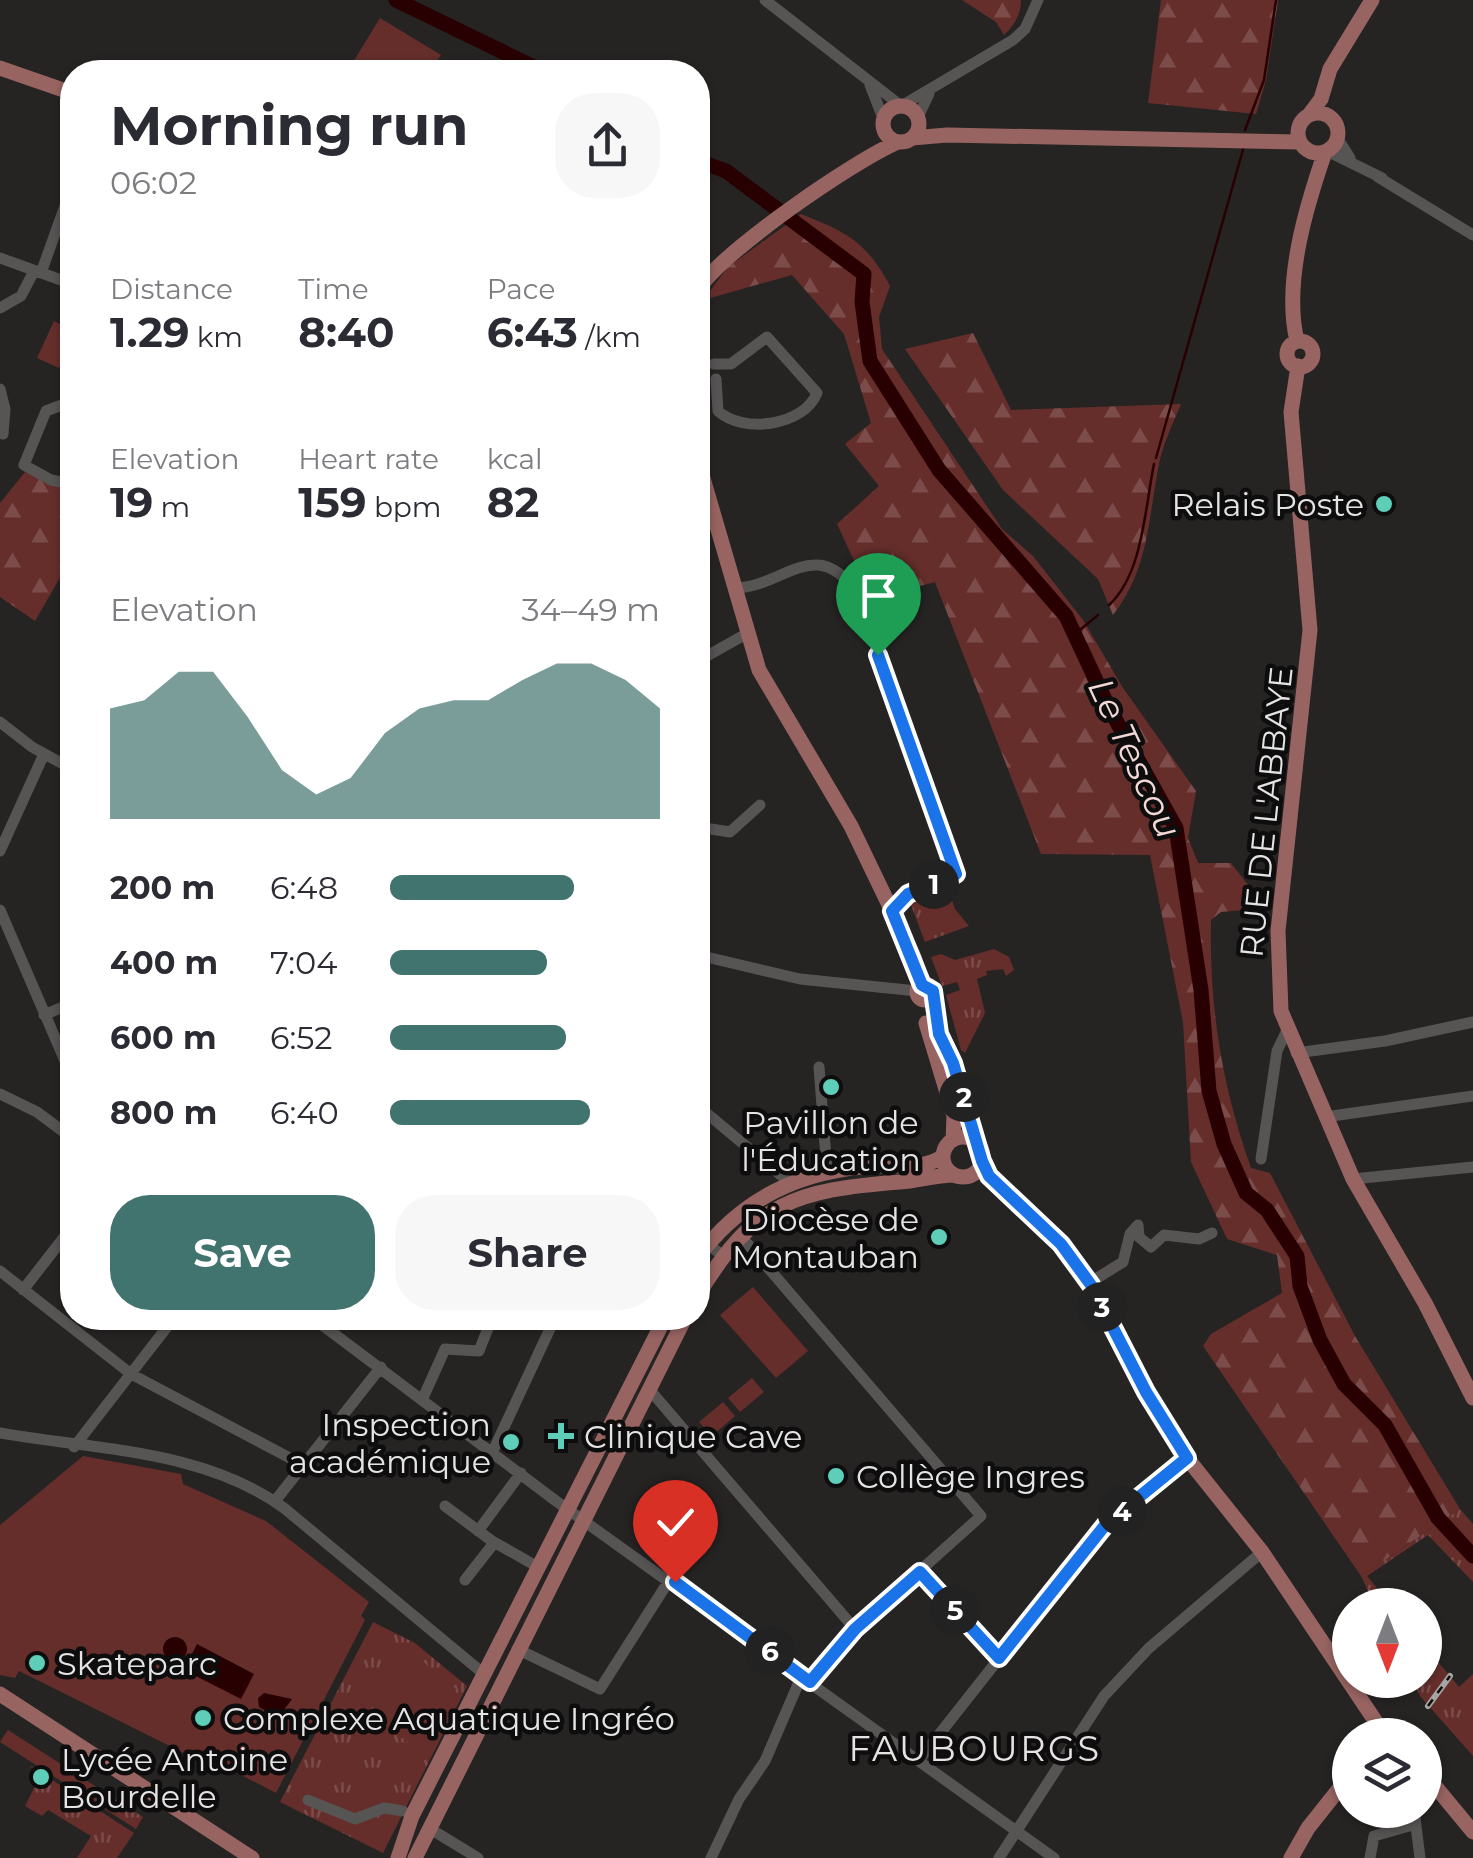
<!DOCTYPE html>
<html lang="en">
<head>
<meta charset="utf-8">
<style>
  :root { --surface:#fff; --page:#f7f7f7; --text:#2b2b33; --muted:#7c7c81; --accent:#42746f }
  body { margin:0; font-family:Montserrat,sans-serif; background:var(--page); color:var(--text); height:100vh; display:flex; flex-direction:column; font-size:38px; white-space:nowrap }
  * { box-sizing:border-box; margin:0 }
  p { font-size:32px; color:var(--muted) }
  .icon { flex:none; width:55px; height:55px; fill:none; stroke:currentColor; stroke-width:2; stroke-linecap:round; stroke-linejoin:round }
  .map { position:relative; flex:1; overflow:hidden }
  .drawer { position:absolute; left:60px; top:60px; width:650px; height:1270px; display:flex; flex-direction:column; background:var(--surface); border-radius:40px; box-shadow:0 2px 8px #0004 }
  .drawer>* { flex:none }
  .needle { width:65px; rotate:180deg }
  .fabs { position:absolute; left:1332px; top:1588px; display:grid; gap:20px }
  .fabs a { display:grid; place-items:center; width:110px; height:110px; border-radius:50%; background:var(--surface); box-shadow:0 2px 8px #0004; font-size:50px }
  .pin { position:absolute; display:grid; place-items:center; width:85px; height:85px; color:#fff; margin:-102px -42px; border-radius:50% 50% 50% 0; rotate:-45deg; box-shadow:0 0 10px #0007 }
  .pin .icon { rotate:45deg }
  .km { position:absolute; width:50px; height:50px; margin:-25px; border-radius:50%; background:#222; color:#fff; font-size:28px; line-height:50px; text-align:center }
  .round { display:grid; place-items:center; flex:none; width:105px; height:105px; border-radius:40px; background:var(--page) }
  .head { display:flex; align-items:center; justify-content:space-between; height:170px; padding:0 50px }
  h1 { font-size:55px; font-weight:700; line-height:75px }
  .stats { display:grid; grid-template-columns:repeat(3,1fr); gap:15px; height:170px; padding:10px 50px }
  .stats div { display:grid; align-content:center }
  .stats b { font-size:42px; font-weight:700 }
  .stats small { font-size:28px; font-weight:400 }
  .stats p { font-size:28px }
  .chart { height:280px; padding:20px 50px }
  .chart p { display:flex; justify-content:space-between }
  .chart svg { width:100%; height:180px; margin-top:10px; fill:var(--accent); opacity:.7 }
  .button { display:flex; gap:20px; margin-top:auto; padding:20px 50px }
  .button a { flex:1; height:115px; border-radius:40px; background:var(--accent); color:#fff; font-size:40px; font-weight:700; line-height:115px; text-align:center }
  .button a+a { background:var(--page); color:var(--text) }
  ul { padding:0 50px; list-style:none; font-size:32px }
  li { display:grid; grid-template-columns:160px 120px 1fr; align-items:center; height:75px }
  li i { height:25px; border-radius:12px; background:var(--accent) }
  .map>svg:first-child { display:block }
  .grass { fill:url(#grass-tufts) }
  .forest { fill:url(#forest-firs) }
  .garden { fill:#652e2b }
  .water { fill:#280002 }
  .lines { fill:none; stroke-linecap:round; stroke-linejoin:round }
  .stream { stroke:#280002; stroke-width:2.5 }
  .river { stroke:#280002; stroke-width:15 }
  .minor { stroke:#575454; stroke-width:11 }
  .major { stroke:#976461; stroke-width:15 }
  .rail-casing { stroke:#a6a4a4; stroke-width:6 }
  .rail { stroke:#0e0d0d; stroke-width:2.5; stroke-dasharray:8; stroke-linecap:butt }
  .route-casing { stroke:#fff; stroke-width:20 }
  .route { stroke:#1a73e8; stroke-width:12 }
  .poi-dot { fill:#5eceb8; stroke:#0e0d0d; stroke-width:4 }
  .labels { text-anchor:middle; dominant-baseline:central; stroke-width:9; stroke-linejoin:round; paint-order:stroke }
  .poi-label { font-size:32px; fill:#e5e3e3; stroke:#0e0d0d; text-anchor:start }
  .street-label { font-size:32px; fill:#e5e3e3; stroke:#0e0d0d }
  .water-label { font-size:35px; font-style:italic; fill:#f2d8d6; stroke:#0e0d0d }
  .neighbourhood-label { font-size:35px; letter-spacing:2.5px; fill:#e7e3e2; stroke:#0e0d0d }
</style>
</head>
<body>
<div class="map">
<svg width="1473" height="1858" viewBox="0 0 1473 1858">
  <defs>
    <pattern id="grass-tufts" width="24" height="20" patternUnits="userSpaceOnUse" patternTransform="scale(2.5)"><rect width="24" height="20" fill="#652e2b"/><path d="M3 7l-1-3M5 7V3M7 7l1-3M15 17l-1-3M17 17v-4M19 17l1-3" fill="none" stroke="#7b4c4a"/></pattern>
    <pattern id="forest-firs" width="22" height="20" patternUnits="userSpaceOnUse" patternTransform="scale(2.5)"><rect width="22" height="20" fill="#652e2b"/><path d="M5 1l3.5 6h-7zM16 11l3.5 6h-7z" fill="#7b4c4a"/></pattern>
  </defs>
  <rect width="100%" height="100%" fill="#262323"/>
  <path class="grass" d="M947 886 955 909 969 926 925 942 909 900Z
    M994 949 1009 957 1014 970 1006 976 1003 969 986 971 987 975 977 979 985 1013 965 1053 961 1050 946 995 960 990 957 982 942 986 931 957 941 954 955 960Z
    M1460 1509 1473 1524V1582L1428 1535 1367 1576 1391 1605H1375L1361 1576Z
    M373 1622 415 1643 467 1686 383 1853 280 1802Z
    M1425 1646 1459 1687 1473 1674V1756L1420 1696 1412 1680H1425Z
    M8 1730 143 1817 136 1829 0 1742Z
    M29 1765 134 1833 117 1858H77L91 1836 48 1810 42 1816 25 1806 40 1776Z"/>
  <path class="forest" d="M962 0H1021C1021 15 1014 25 1004 35L996 22Z
    M1161 0H1278L1266 80 1256 114 1148 103Z
    M801 214C846 232 866 241 890 286L879 317 882 349 1002 529 1033 556 1083 620 1123 688 1196 791 1188 838 1198 863H1231L1266 908 1221 912 1211 920C1209 1008 1222 1086 1251 1168L1270 1173 1355 1336 1460 1509 1361 1576 1203 1346 1211 1334 1282 1293 1277 1255 1227 1239 1191 1162 1183 1022 1150 855 1041 854 935 582 872 599 837 524 879 486 845 444 871 423 844 334 792 275 703 300 728 267Z
    M973 333 1011 410 1181 404C1173 423 1163 444 1159 464 1148 519 1149 569 1113 615L1098 579 1003 490 905 349Z
    M25 472 72 491V557L35 621 0 597V503Z"/>
  <path class="garden" d="M380 18 441 55 430 72H347Z
    M54 321 72 330 59 368 37 358Z
    M753 1287 808 1351 776 1378 720 1315Z
    M752 1378 764 1392 740 1412 728 1398Z
    M723 1402 735 1416 712 1436 699 1422Z
    M83 1456 181 1474 183 1484 266 1521 369 1602 361 1616 365 1620 276 1793 218 1763 214 1768 19 1671 15 1678 0 1675V1525Z
    M414 1654 456 1689 423 1752 372 1718Z"/>
  <path class="water" d="M163 1649a12 12 0 1 1 24 0a12 12 0 1 1-24 0Z
    M197 1644 254 1674 241 1699 184 1670Z
    M264 1693 292 1699 278 1718 259 1707 258 1698Z"/>
  <g class="lines">
    <path class="stream" d="M1245 130 1264 80 1276 0
      M1156 458 1244 146
      M1109 605C1143 574 1145 507 1154 464
      M1075 634 1098 615"/>
    <path class="river" d="M396 0 544 72
      M698 161 726 171 864 274 862 302 870 361 939 470 1066 616 1108 706 1176 828 1201 990 1209 1091 1224 1144 1246 1193 1267 1210 1297 1256 1300 1286 1320 1340 1344 1384 1385 1425 1438 1518 1473 1556"/>
    <path class="minor" d="M765 0 900 105
      M870 85 883 118
      M903 105 1013 40 1025 29 1038 0
      M918 117 929 94
      M68 136 72 138
      M1338 139 1350 158
      M1327 151 1382 178
      M1378 177 1473 235
      M0 258 72 284
      M41 273 66 203 72 202
      M0 308 21 296 34 271
      M714 364H731L767 337 817 393C804 426 743 434 718 411L716 379
      M0 389 5 409 3 434
      M72 401 46 411 24 465 51 480 72 484
      M734 588C783 588 815 533 857 593L956 874 908 893 892 911
      M698 661 746 634
      M0 722 32 747 72 769
      M698 827 730 832 760 805
      M0 851 44 754
      M0 910 72 1077
      M698 955 800 979 917 991
      M44 1015 72 1003
      M1296 1053 1385 1041 1473 1022
      M819 1067 827 1171
      M0 1094 37 1112 72 1138
      M698 1106 789 1182
      M1325 1117 1473 1096
      M1261 1159 1277 1051 1287 1030
      M1353 1179 1473 1167
      M1138 1225 1139 1237 1151 1247 1164 1235 1199 1239 1212 1233
      M740 1235 981 1516 855 1629 811 1681
      M698 1237 722 1255
      M0 1271 131 1374 303 1465
      M1089 1283 1123 1262 1130 1234 1138 1225
      M23 1290 72 1227
      M313 1318 556 1501 1054 1858
      M649 1389 855 1629
      M423 1398 445 1349 479 1351 492 1318
      M0 1433C95 1450 203 1449 284 1508L484 1674
      M74 1447 174 1318
      M493 1451 555 1318
      M275 1501 381 1367
      M445 1506 492 1541 538 1567
      M478 1531 521 1473
      M920 1572 999 1658
      M465 1580 494 1543
      M517 1649 600 1689 670 1579
      M919 1760 1105 1524 1187 1458
      M308 1800 355 1819 384 1808 403 1811
      M1414 1810 1420 1858
      M437 1833 478 1858
      M711 1858 739 1799 765 1761 802 1675
      M999 1858 1104 1696 1149 1648 1262 1552
      M1370 1858 1374 1836 1416 1824"/>
    <path class="major" d="M0 68 72 93
      M883 124a18 18 0 1 1 36 0a18 18 0 1 1-36 0Z
      M1298 133a20 20 0 1 1 40 0a20 20 0 1 1-40 0Z
      M1309 115 1321 99 1330 69 1372 0
      M912 138 947 135 1300 142
      M698 290C721 252 855 160 898 142
      M1297 341C1283 283 1306 207 1325 152
      M1287 354a13 13 0 1 1 26 0a13 13 0 1 1-26 0Z
      M698 353V369
      M1298 366 1291 412 1310 630 1278 931 1281 1011 1353 1179 1425 1303 1473 1398
      M698 461 759 670 851 826 914 957 923 985
      M917 992a8 8 0 1 1 16 0a8 8 0 1 1-16 0Z
      M932 996C941 1046 963 1093 975 1142
      M926 1023 954 1116 953 1140
      M943 1157a20 20 0 1 1 40 0a20 20 0 1 1-40 0Z
      M982 1161 989 1175 1061 1244 1091 1285 1146 1392 1187 1458 1262 1552 1384 1734
      M698 1257C743 1197 802 1170 876 1166 898 1165 924 1170 943 1156
      M698 1295C754 1202 796 1190 900 1182 918 1181 935 1175 954 1175
      M0 1694 252 1858
      M1425 1774 1473 1832
      M398 1858 412 1816 665 1318
      M415 1858 685 1318
      M1291 1858 1308 1828 1350 1775"/>
    <defs>
      <path id="rail" d="M1428 1706 1450 1676"/>
    </defs>
    <use href="#rail" class="rail-casing"/>
    <use href="#rail" class="rail"/>
  </g>
  <g class="lines">
    <defs>
      <path id="route" d="M675 1582 810 1682 855 1629 920 1572 999 1658 1106 1524 1187 1458 1146 1392 1091 1285 1061 1244 989 1176 982 1161 953 1063 939 1034 933 991 922 985 892 911 908 894 956 874 878 655"/>
    </defs>
    <use href="#route" class="route-casing"/>
    <use href="#route" class="route"/>
  </g>
  <g class="poi-dot">
    <circle cx="1384" cy="504" r="10"/>
    <circle cx="831" cy="1087" r="10"/>
    <circle cx="939" cy="1237" r="10"/>
    <path d="M556 1421h10v10h10v10h-10v10h-10v-10h-10v-10h10z"/>
    <circle cx="511" cy="1442" r="10"/>
    <circle cx="836" cy="1476" r="10"/>
    <circle cx="37" cy="1663" r="10"/>
    <circle cx="203" cy="1718" r="10"/>
    <circle cx="41" cy="1777" r="10"/>
  </g>
  <g class="labels">
    <g class="poi-label">
      <text x="1364" y="504" text-anchor="end">Relais Poste</text>
      <text x="831" y="1122" text-anchor="middle">Pavillon de<tspan x="831" dy="37">l'Éducation</tspan></text>
      <text x="919" y="1219" text-anchor="end">Diocèse de<tspan x="919" dy="37">Montauban</tspan></text>
      <text x="491" y="1424" text-anchor="end">Inspection<tspan x="491" dy="37">académique</tspan></text>
      <text x="584" y="1436">Clinique Cave</text>
      <text x="856" y="1476">Collège Ingres</text>
      <text x="57" y="1663">Skateparc</text>
      <text x="223" y="1718">Complexe Aquatique Ingréo</text>
      <text x="61" y="1759">Lycée Antoine<tspan x="61" dy="37">Bourdelle</tspan></text>
    </g>
    <g class="street-label">
      <text transform="translate(1266 812) rotate(-84)">RUE DE L'ABBAYE</text>
    </g>
    <g class="water-label">
      <text transform="translate(1135 758) rotate(65)">Le Tescou</text>
    </g>
    <g class="neighbourhood-label">
      <text x="975" y="1748">FAUBOURGS</text>
    </g>
  </g>
</svg>
<div class="fabs">
<a><svg class="needle" viewBox="-14 -14 28 28"><path d="M0-13l5 13h-10z" fill="#e53935"/><path d="M0 13l5-13h-10z" fill="#7c7c81"/></svg></a>
<a><svg class="icon" aria-label="layers" viewBox="0 0 24 24"><path d="M12 4l9 5-9 5-9-5zM3 14l9 5 9-5"/></svg></a>
</div>
<div class="pin" style="left:878px;top:655px;background:#1e9e55"><svg class="icon" aria-label="arrive" viewBox="0 0 24 24"><path d="M6 21V4h12l-3 4 3 4H6"/></svg></div>
<div class="pin" style="left:675px;top:1582px;background:#d93025"><svg class="icon" aria-label="check" viewBox="0 0 24 24"><path d="M5 12l5 5 9-10"/></svg></div>
<b class="km" style="left:934px;top:884px">1</b>
<b class="km" style="left:964px;top:1097px">2</b>
<b class="km" style="left:1102px;top:1307px">3</b>
<b class="km" style="left:1122px;top:1511px">4</b>
<b class="km" style="left:955px;top:1610px">5</b>
<b class="km" style="left:770px;top:1651px">6</b>
<section class="drawer">
<div class="head"><div><h1>Morning run</h1><p>06:02</p></div><a class="round"><svg class="icon" aria-label="share" viewBox="0 0 24 24"><path d="M12 15V3M7 8l5-5 5 5M5 13v7h14v-7"/></svg></a></div>
<div class="stats">
<div><p>Distance</p><b>1.29<small> km</small></b></div>
<div><p>Time</p><b>8:40</b></div>
<div><p>Pace</p><b>6:43<small> /km</small></b></div>
</div>
<div class="stats">
<div><p>Elevation</p><b>19<small> m</small></b></div>
<div><p>Heart rate</p><b>159<small> bpm</small></b></div>
<div><p>kcal</p><b>82</b></div>
</div>
<div class="chart"><p><span>Elevation</span>34–49 m</p>
<svg viewBox="0 0 160 44" preserveAspectRatio="none"><path d="M0 44V17L10 15L20 8L30 8L40 19L50 32L60 38L70 34L80 23L90 17L100 15L110 15L120 10L130 6L140 6L150 10L160 17V44z"/></svg>
</div>
<ul>
<li><b>200 m</b>6:48<i style="width:68%"></i></li>
<li><b>400 m</b>7:04<i style="width:58%"></i></li>
<li><b>600 m</b>6:52<i style="width:65%"></i></li>
<li><b>800 m</b>6:40<i style="width:74%"></i></li>
</ul>
<div class="button"><a>Save</a><a>Share</a></div>
</section>
</div>
</body>
</html>
